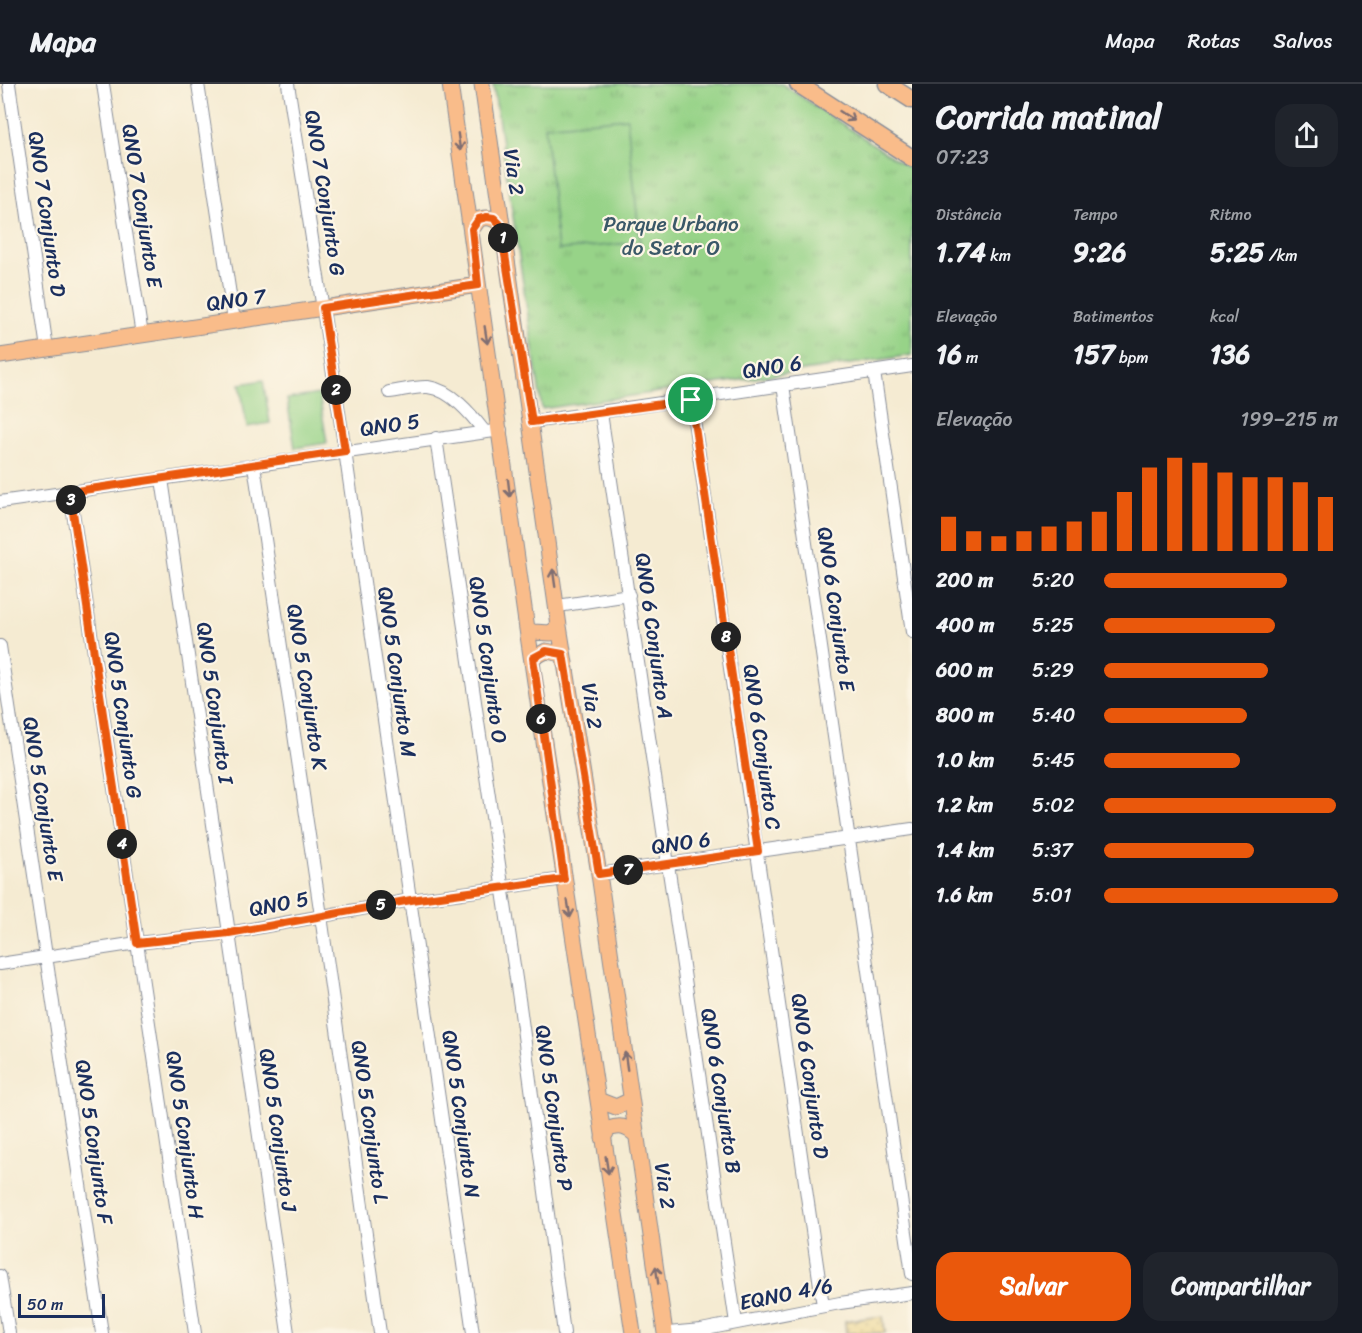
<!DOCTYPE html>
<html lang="pt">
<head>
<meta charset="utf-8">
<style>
  :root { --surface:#171b24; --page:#20242c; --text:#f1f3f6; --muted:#9ea1a6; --line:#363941; --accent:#ea580c }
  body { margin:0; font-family:Sriracha,sans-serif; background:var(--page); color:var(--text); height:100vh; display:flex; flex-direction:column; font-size:22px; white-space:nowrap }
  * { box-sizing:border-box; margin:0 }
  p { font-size:20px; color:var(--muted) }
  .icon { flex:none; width:33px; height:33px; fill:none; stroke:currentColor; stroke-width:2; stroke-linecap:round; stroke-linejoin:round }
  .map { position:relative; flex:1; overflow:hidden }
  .panel { display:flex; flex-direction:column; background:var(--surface); width:450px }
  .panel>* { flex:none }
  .scale { position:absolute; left:18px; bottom:15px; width:87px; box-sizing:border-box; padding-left:6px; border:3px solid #1b2f5e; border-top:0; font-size:16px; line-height:21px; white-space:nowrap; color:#1b2f5e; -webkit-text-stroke:4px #fcf5e5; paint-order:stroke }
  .pin { position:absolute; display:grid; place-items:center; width:51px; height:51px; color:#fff; margin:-26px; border:3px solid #fff; border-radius:50%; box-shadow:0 2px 6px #0007 }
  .km { position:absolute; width:30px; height:30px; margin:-15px; border-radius:50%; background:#222; color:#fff; font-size:16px; line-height:30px; text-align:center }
  .round { display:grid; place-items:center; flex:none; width:63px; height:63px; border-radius:18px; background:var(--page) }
  .headline { display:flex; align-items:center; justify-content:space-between; height:102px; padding:0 24px }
  h1 { font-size:33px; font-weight:700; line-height:45px }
  .stats { display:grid; grid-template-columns:repeat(3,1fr); gap:9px; height:102px; padding:6px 24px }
  .stats div { display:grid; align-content:center }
  .stats b { font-size:26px; font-weight:700 }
  .stats small { font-size:16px; font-weight:400 }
  .stats p { font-size:16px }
  .chart { height:168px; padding:12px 24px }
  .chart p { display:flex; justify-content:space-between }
  .chart svg { width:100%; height:108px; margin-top:6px; stroke:var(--accent); stroke-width:6 }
  .action { display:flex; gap:12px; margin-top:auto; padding:12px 24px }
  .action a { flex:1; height:69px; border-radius:18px; background:var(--accent); color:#fff; font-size:24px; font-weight:700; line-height:69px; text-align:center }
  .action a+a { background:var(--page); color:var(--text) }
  ul { padding:0 24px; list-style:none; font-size:20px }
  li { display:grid; grid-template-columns:96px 72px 1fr; align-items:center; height:45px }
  li i { height:15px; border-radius:8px; background:var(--accent) }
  header { display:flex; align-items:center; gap:36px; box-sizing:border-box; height:84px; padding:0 30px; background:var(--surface); border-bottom:2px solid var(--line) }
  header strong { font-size:28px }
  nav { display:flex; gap:33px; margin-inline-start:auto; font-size:21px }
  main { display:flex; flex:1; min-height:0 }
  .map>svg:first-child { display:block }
  .sand { fill:url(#sand-dots); stroke:#84847e; stroke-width:1.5 }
  .park { fill:url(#park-tufts); stroke:#598173; stroke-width:1.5 }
  .pitch { fill:#97d388; stroke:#598173; stroke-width:1.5 }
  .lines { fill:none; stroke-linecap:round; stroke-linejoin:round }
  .minor-casing { stroke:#888d98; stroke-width:14 }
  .major-casing { stroke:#888d98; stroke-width:17 }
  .highway-casing { stroke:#888d98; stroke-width:19 }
  .minor { stroke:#fff; stroke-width:12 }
  .major { stroke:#f9bc8a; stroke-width:15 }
  .highway { stroke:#f9bc8a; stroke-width:16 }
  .oneway { stroke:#7f6e72 }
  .route-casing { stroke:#fff; stroke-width:12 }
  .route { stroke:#ea580c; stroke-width:8 }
  .labels { text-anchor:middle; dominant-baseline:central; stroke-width:4.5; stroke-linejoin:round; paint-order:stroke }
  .street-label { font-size:21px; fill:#1b2f5e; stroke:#fcf5e5 }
  .park-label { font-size:21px; fill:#3a5868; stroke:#fcf5e5 }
</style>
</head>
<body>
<header>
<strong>Mapa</strong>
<nav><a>Mapa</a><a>Rotas</a><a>Salvos</a></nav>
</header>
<main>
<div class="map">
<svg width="912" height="1249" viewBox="0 0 912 1249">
  <defs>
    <pattern id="sand-dots" width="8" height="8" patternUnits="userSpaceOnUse" patternTransform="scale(1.5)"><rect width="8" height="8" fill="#eeda9e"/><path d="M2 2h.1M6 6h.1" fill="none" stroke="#ccbb8a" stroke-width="1.8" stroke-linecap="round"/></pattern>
    <pattern id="park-tufts" width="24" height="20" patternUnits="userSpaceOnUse" patternTransform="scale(1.5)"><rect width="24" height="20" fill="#97d388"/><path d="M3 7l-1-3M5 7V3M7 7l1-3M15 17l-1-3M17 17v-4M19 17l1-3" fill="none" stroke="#82b578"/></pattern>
  </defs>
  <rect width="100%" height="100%" fill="#fcf5e5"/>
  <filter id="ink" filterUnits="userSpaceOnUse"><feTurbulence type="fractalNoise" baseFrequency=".0167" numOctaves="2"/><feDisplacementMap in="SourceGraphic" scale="12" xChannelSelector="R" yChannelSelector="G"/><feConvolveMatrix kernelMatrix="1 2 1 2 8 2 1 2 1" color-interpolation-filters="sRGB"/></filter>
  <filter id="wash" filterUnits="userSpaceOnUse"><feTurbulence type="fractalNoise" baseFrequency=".008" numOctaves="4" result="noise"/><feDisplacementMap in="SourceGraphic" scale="24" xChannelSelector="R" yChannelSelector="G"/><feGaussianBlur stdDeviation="1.35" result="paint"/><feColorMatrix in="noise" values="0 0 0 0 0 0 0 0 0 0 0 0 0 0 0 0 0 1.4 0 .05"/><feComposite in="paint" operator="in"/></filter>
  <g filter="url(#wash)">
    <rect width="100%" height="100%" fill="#f5ebd2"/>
    <path class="sand" d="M883 1232 885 1249H846L845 1237Z"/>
    <path class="park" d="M493 0H782L912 86V271L542 325Z"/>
    <path class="pitch" d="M627 34 640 158 558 166 545 42Z
      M263 296 270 339 247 343 240 300Z
      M319 310 327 359 295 364 287 315Z"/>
  </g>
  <g filter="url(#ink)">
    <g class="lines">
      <defs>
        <path id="minor" d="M9 0 47 265
          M103 0 142 251
          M198 0 234 237
          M288 0 345 367 473 1249
          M874 288 912 548
          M783 301 912 1190
          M389 308C401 307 416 302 428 303 451 306 471 330 484 347
          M691 316 823 1222
          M601 329 736 1239
          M532 338 912 282
          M436 354 520 922 564 1249
          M254 381 321 832 380 1249
          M162 395 288 1249
          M70 408 195 1249
          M0 418 501 346
          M558 522 629 511
          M0 562 102 1249
          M599 790 912 745
          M0 880 137 859 229 849 411 816 564 795
          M0 1192 9 1249
          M668 1249 701 1246 840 1219 912 1209"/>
        <path id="major" d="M450 0 527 545 633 1249
          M482 0 559 542 599 790 665 1249
          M472 145 479 135C488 133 493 133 500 140
          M0 272 478 201
          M527 545 533 548 551 549 559 542
          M533 574 546 567 563 570
          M598 1016 616 1023 631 1016
          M603 1054 608 1045C620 1041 626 1042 636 1051"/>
        <path id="highway" d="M798 0 912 74
          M887 0 912 16"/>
      </defs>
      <use href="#minor" class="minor-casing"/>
      <use href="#major" class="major-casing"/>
      <use href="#highway" class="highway-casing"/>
      <use href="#minor" class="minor"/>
      <use href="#major" class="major"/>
      <use href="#highway" class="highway"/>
    </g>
    <defs><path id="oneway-shaft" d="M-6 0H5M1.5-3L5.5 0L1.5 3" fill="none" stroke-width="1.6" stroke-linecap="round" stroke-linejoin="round" transform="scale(1.5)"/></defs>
    <g class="oneway">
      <use href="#oneway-shaft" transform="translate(847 32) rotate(33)"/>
      <use href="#oneway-shaft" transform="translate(459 58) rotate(82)"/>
      <use href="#oneway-shaft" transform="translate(486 251) rotate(81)"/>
      <use href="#oneway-shaft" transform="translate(509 404) rotate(83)"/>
      <use href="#oneway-shaft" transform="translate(554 494) rotate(-98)"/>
      <use href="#oneway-shaft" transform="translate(569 825) rotate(81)"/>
      <use href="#oneway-shaft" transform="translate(626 977) rotate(-98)"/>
      <use href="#oneway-shaft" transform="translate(607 1081) rotate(81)"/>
      <use href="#oneway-shaft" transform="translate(657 1191) rotate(-98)"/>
    </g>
  </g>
  <g class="lines" filter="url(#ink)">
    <defs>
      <path id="route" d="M487 133 494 134 500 140 532 338 691 316 758 767 599 790 563 570 546 567 533 574 564 795 411 816 229 849 137 859 70 408 345 367 323 224 478 201 472 145 479 135Z"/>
    </defs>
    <use href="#route" class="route-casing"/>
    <use href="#route" class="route"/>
  </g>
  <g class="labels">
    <g class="street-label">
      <text transform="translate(514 88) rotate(82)">Via 2</text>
      <text transform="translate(325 109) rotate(81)">QNO 7 Conjunto G</text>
      <text transform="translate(142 122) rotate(81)">QNO 7 Conjunto E</text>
      <text transform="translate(47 130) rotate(82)">QNO 7 Conjunto D</text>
      <text transform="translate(236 216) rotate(-8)">QNO 7</text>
      <text transform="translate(772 283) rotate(-9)">QNO 6</text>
      <text transform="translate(390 341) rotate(-8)">QNO 5</text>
      <text transform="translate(836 525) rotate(82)">QNO 6 Conjunto E</text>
      <text transform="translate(654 552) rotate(82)">QNO 6 Conjunto A</text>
      <text transform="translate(488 576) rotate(82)">QNO 5 Conjunto O</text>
      <text transform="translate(397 588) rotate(82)">QNO 5 Conjunto M</text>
      <text transform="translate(307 603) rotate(81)">QNO 5 Conjunto K</text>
      <text transform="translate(215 619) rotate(82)">QNO 5 Conjunto I</text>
      <text transform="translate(592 622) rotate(82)">Via 2</text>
      <text transform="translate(123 631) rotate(82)">QNO 5 Conjunto G</text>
      <text transform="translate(762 663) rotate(82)">QNO 6 Conjunto C</text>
      <text transform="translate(43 715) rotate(81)">QNO 5 Conjunto E</text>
      <text transform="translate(681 759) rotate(-8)">QNO 6</text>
      <text transform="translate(279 820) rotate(-11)">QNO 5</text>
      <text transform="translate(810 992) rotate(82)">QNO 6 Conjunto D</text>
      <text transform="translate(721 1007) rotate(81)">QNO 6 Conjunto B</text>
      <text transform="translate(554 1024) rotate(82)">QNO 5 Conjunto P</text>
      <text transform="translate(461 1030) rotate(82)">QNO 5 Conjunto N</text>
      <text transform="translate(370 1038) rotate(82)">QNO 5 Conjunto L</text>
      <text transform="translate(278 1046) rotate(82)">QNO 5 Conjunto J</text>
      <text transform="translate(185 1051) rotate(82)">QNO 5 Conjunto H</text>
      <text transform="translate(94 1058) rotate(82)">QNO 5 Conjunto F</text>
      <text transform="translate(665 1102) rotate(82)">Via 2</text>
      <text transform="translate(786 1210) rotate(-11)">EQNO 4/6</text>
    </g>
    <g class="park-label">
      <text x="671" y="140">Parque Urbano<tspan x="671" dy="24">do Setor O</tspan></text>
    </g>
  </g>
</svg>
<div class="scale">50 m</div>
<div class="pin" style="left:691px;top:316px;background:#1e9e55"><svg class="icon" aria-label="arrive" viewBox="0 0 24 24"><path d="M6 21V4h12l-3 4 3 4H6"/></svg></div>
<b class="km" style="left:503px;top:154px">1</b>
<b class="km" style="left:336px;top:306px">2</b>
<b class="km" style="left:71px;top:416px">3</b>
<b class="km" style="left:122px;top:760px">4</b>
<b class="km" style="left:381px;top:821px">5</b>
<b class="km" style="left:541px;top:635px">6</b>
<b class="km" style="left:628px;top:786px">7</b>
<b class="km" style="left:726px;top:553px">8</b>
</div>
<section class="panel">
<div class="headline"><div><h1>Corrida matinal</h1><p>07:23</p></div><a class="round"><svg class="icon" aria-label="share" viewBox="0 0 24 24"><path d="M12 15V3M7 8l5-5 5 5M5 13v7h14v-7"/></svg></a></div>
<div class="stats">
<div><p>Distância</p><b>1.74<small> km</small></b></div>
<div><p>Tempo</p><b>9:26</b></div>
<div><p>Ritmo</p><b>5:25<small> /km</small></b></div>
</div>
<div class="stats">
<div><p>Elevação</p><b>16<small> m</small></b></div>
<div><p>Batimentos</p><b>157<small> bpm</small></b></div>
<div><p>kcal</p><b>136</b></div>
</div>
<div class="chart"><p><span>Elevação</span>199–215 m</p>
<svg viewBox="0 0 160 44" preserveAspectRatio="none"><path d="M5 44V30M15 44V36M25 44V38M35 44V36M45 44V34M55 44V32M65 44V28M75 44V20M85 44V10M95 44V6M105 44V8M115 44V12M125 44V14M135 44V14M145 44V16M155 44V22"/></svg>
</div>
<ul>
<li><b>200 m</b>5:20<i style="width:78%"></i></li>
<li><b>400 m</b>5:25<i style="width:73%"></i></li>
<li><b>600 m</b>5:29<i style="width:70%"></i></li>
<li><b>800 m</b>5:40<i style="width:61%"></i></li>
<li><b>1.0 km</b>5:45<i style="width:58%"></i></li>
<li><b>1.2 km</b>5:02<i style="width:99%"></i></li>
<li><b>1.4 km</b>5:37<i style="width:64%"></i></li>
<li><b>1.6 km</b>5:01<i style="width:100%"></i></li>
</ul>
<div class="action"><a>Salvar</a><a>Compartilhar</a></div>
</section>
</main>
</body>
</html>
